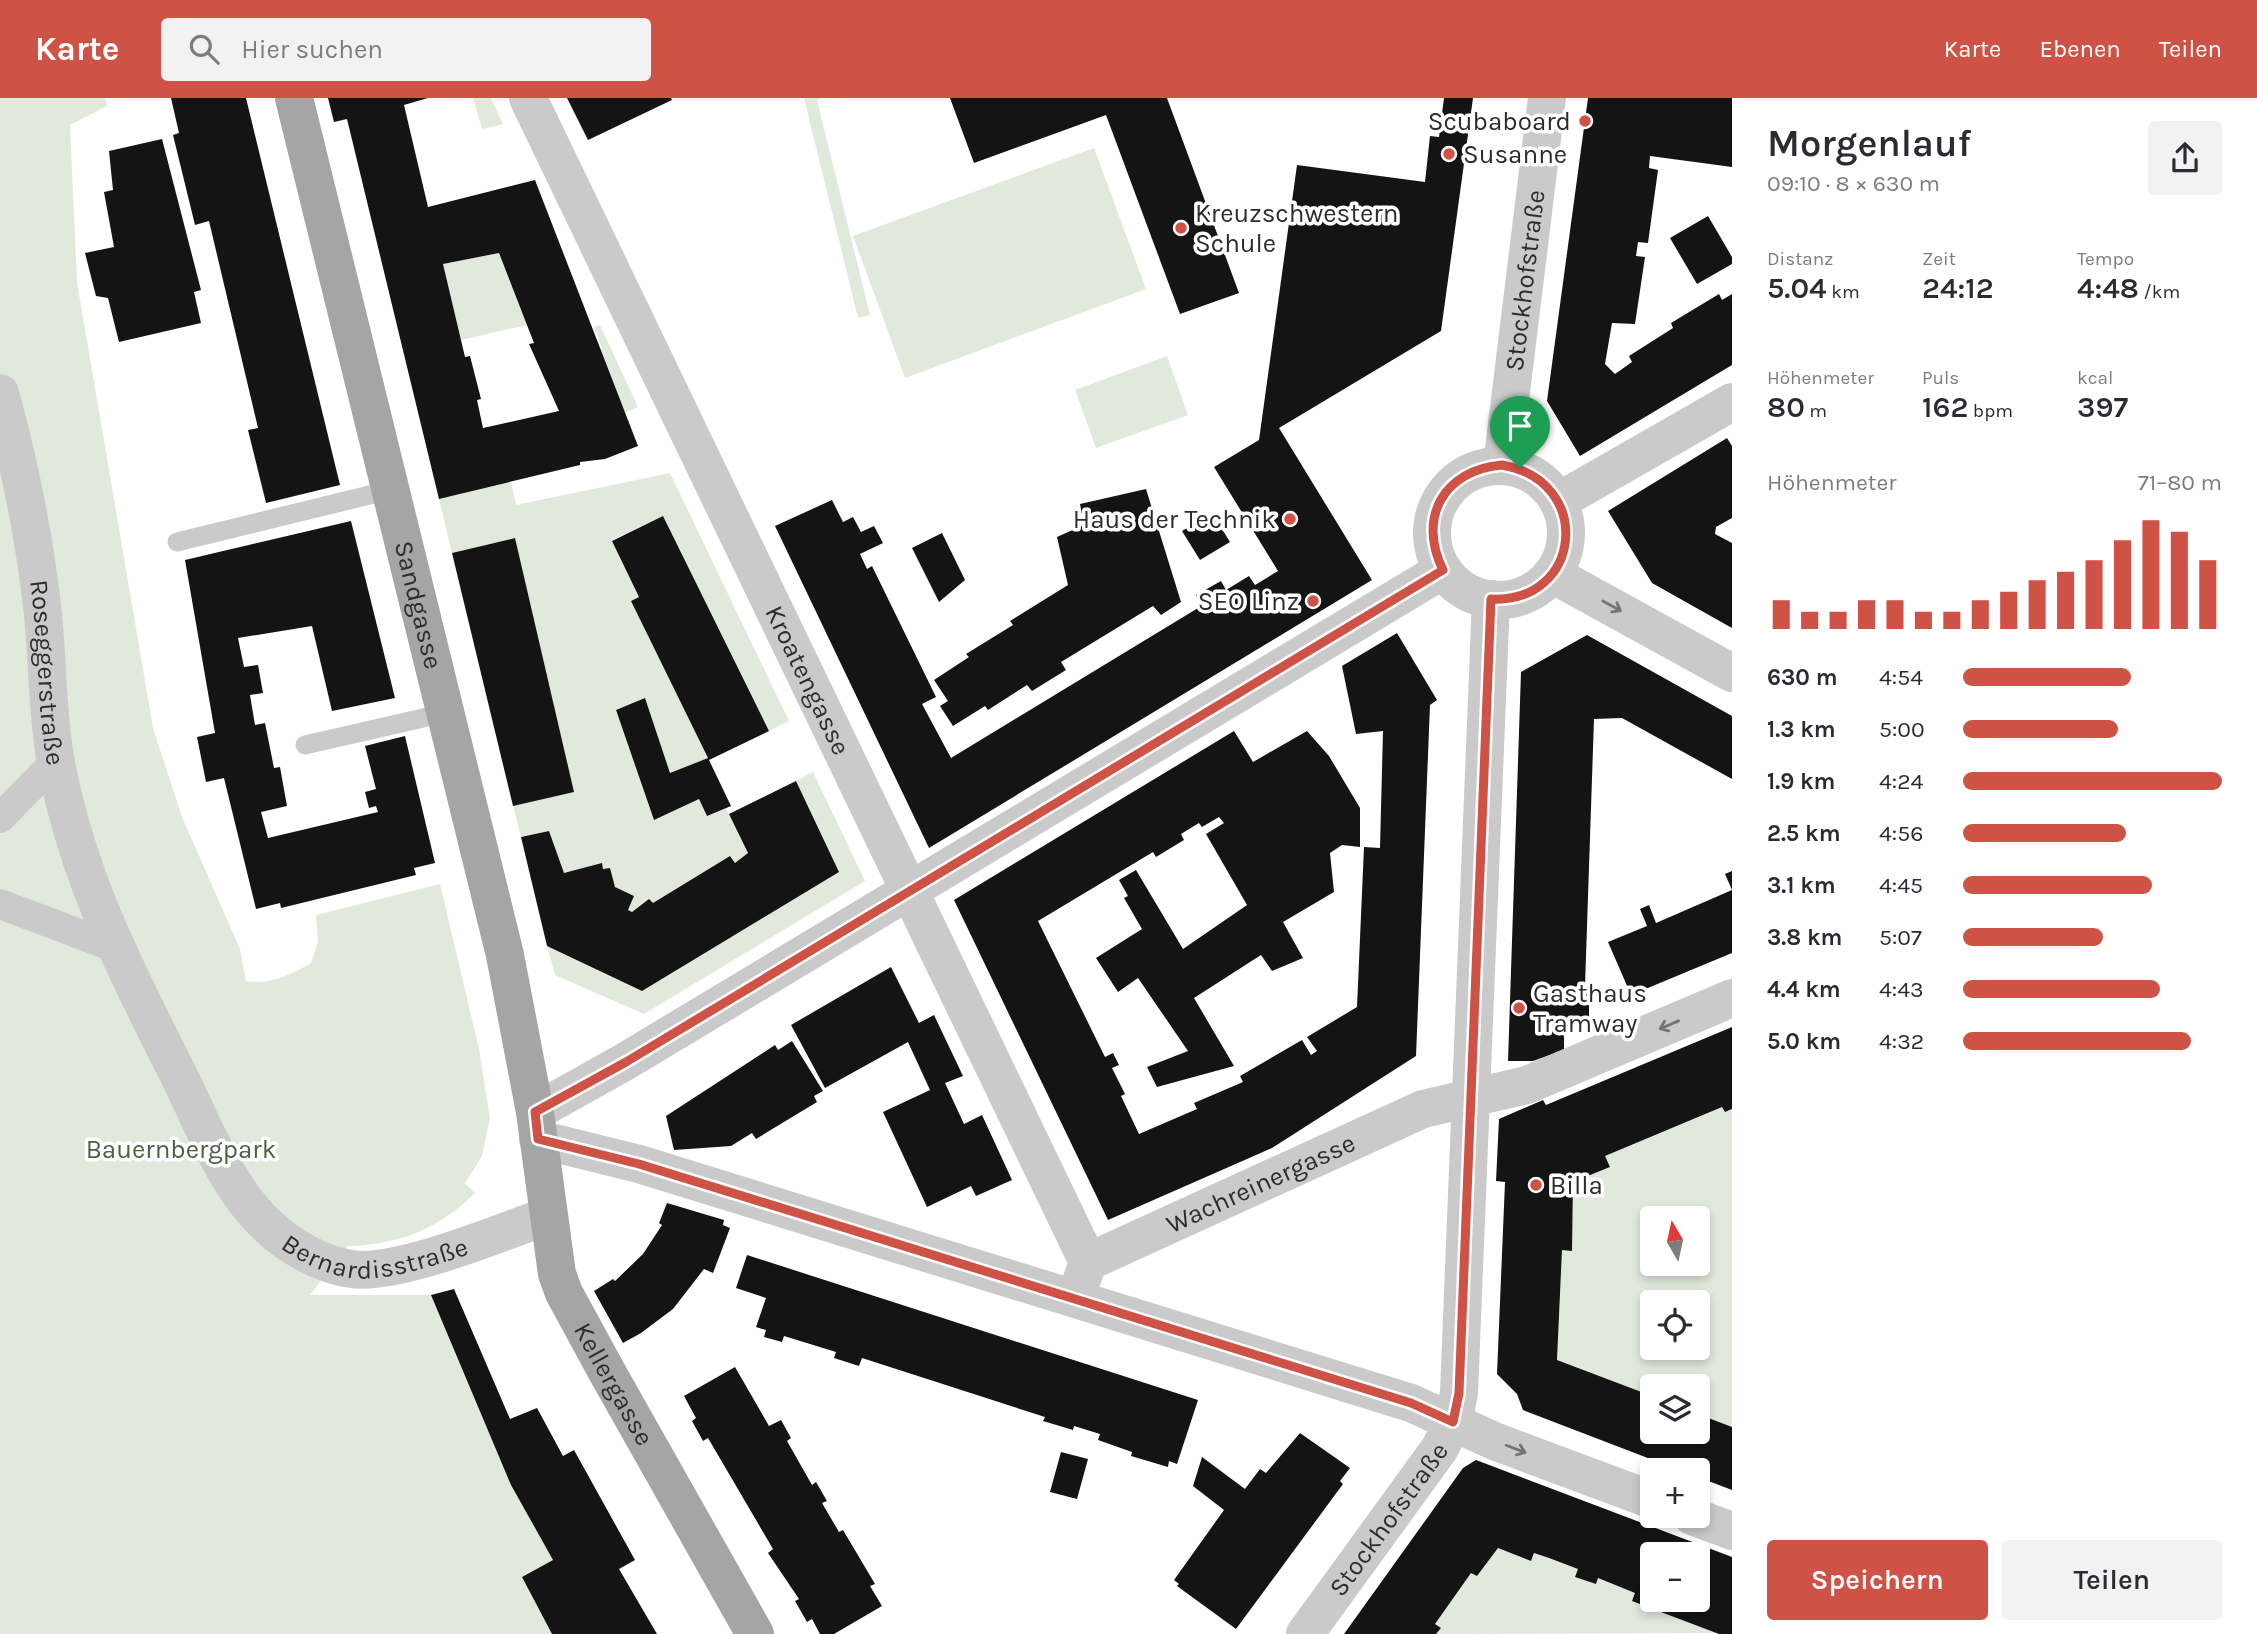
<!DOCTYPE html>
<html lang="de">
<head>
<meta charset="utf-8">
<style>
  :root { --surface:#fff; --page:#f2f2f3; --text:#2b2b33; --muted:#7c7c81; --accent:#ce5246 }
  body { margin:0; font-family:Karla,sans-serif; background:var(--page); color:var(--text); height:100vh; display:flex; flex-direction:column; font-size:26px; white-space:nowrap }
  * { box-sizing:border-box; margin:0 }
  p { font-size:23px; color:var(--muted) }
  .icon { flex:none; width:38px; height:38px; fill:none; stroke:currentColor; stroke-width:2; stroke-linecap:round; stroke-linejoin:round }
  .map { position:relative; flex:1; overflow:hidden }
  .drawer { display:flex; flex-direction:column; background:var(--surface); width:525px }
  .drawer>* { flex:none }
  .needle { width:46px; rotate:351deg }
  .fabs { position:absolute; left:1640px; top:1108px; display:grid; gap:14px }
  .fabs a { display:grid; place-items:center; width:70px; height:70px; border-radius:7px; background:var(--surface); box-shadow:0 4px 10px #0003; font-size:35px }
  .pin { position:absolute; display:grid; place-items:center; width:60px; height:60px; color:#fff; margin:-72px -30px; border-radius:50% 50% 50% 0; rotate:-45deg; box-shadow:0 0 7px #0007 }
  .pin .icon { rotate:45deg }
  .round { display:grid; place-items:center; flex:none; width:74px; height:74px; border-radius:7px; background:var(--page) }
  .summary { display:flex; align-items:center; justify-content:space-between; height:119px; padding:0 35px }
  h1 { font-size:38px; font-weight:600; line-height:52px }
  .metrics { display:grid; grid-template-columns:repeat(3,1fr); gap:10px; height:119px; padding:7px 35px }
  .metrics div { display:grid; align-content:center }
  .metrics b { font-size:30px; font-weight:600 }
  .metrics small { font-size:19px; font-weight:400 }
  .metrics p { font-size:19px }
  .chart { height:196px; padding:14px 35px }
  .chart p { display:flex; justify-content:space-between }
  .chart svg { width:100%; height:126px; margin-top:7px; stroke:var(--accent); stroke-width:6 }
  .action { display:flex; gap:14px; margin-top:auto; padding:14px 35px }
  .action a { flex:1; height:80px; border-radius:7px; background:var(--accent); color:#fff; font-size:28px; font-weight:600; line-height:80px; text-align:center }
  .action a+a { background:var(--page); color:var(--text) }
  ul { padding:0 35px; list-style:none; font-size:23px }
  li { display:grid; grid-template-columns:112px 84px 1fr; align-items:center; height:52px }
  li i { height:18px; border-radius:9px; background:var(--accent) }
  header { display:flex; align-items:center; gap:42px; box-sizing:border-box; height:98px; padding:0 35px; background:var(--accent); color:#fff }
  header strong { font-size:33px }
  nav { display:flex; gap:38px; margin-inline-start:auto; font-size:24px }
  .search { width:490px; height:63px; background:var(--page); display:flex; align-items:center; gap:18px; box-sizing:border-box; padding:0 24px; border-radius:7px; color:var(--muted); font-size:26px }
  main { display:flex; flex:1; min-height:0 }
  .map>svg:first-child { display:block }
  .green { fill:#e1e9dd; fill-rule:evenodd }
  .building { fill:#141414; fill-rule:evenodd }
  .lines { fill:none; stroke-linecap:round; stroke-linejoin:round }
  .service { stroke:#cacaca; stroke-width:19 }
  .pedestrian { stroke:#cacaca; stroke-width:30 }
  .minor { stroke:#cacaca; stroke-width:38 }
  .tertiary { stroke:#cacaca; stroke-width:38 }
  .primary { stroke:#a5a5a5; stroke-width:38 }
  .oneway { stroke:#747474 }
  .route-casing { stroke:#fff; stroke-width:14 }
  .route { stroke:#ce5246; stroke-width:9 }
  .poi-dot { fill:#ce5246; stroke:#fff; stroke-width:2.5 }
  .labels { text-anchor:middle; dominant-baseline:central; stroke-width:7; stroke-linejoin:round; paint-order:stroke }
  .poi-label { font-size:26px; fill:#2d2d2d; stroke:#fff; text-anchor:start }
  .street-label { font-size:26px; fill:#2d2d2d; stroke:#fff }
  .park-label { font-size:26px; fill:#4b6341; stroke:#fff }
</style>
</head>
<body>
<header>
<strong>Karte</strong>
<div class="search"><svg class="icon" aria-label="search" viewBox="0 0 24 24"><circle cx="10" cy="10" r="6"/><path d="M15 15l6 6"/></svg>Hier suchen</div>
<nav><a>Karte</a><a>Ebenen</a><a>Teilen</a></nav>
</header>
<main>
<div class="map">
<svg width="1732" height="1536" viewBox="0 0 1732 1536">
  <rect width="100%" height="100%" fill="#fff"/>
  <path class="green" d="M0 0H105L107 8 70 27 77 184 153 630 182 719 240 851 246 883C271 887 290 877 311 865L318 844 316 817 440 786 479 951 490 1020 482 1058 465 1085 475 1095C439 1131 398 1147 348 1148L310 1197H431L511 1387 553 1462 522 1479 552 1536H0Z
    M473 0H491L503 26 482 31Z
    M804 0H822L817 2 870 217 858 220Z
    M1094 50 1146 191 905 280 853 138Z
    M499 155 527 227 461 242 443 166Z
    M600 227 638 309 625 315 599 252 602 250 594 229Z
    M1167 258 1188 317 1096 350 1075 292Z
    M670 375 789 623 769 633 663 418 612 442 639 499 631 503 708 660 670 675 645 601 616 613 654 722 699 701 707 718 726 710 748 755 735 765 730 758 653 805 649 802 632 814 628 812 634 798 615 789 610 770 603 771 602 766 564 775 549 733 521 739 513 708 514 440 452 455 439 401 511 384 516 407Z
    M813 674 865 783 644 916 555 877 547 848 642 893 839 774 796 683Z
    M1722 1009 1725 1014 1732 1011V1329L1698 1316V1288H1652V1298L1557 1262 1562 1152H1572L1573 1084 1609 1070 1605 1058ZM1652 1120H1698V1166H1652ZM1652 1204H1698V1250H1652Z
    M1498 1450 1531 1463 1535 1455 1578 1471 1576 1479 1596 1486 1598 1480 1635 1495 1717 1535 1436 1536 1440 1530 1435 1526 1471 1475 1477 1478Z"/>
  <path class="building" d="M171 0H246L340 387 266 405 248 332 258 330 209 123 195 127 173 37 179 35Z
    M328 0H428L404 7 428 109 535 82 638 348 605 361 580 364V367L439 401 347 21 334 24ZM499 155 534 245 529 246 559 313 483 330 477 302 481 301 470 258 465 259 443 166Z
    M567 0H671L672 2 588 42Z
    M950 0H1167L1239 195 1180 216 1106 17 974 65Z
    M1444 0H1473L1441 233 1279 330 1372 482 929 750 775 428 832 402 843 424 853 419 861 434 874 428 883 445 860 456 867 471 872 468 936 599 922 606 951 660 1203 507 1196 497 1221 483 1226 492 1249 478 1255 487 1278 473 1214 369 1259 342 1297 67 1425 84 1430 38 1439 39Z
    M1588 0H1732V69L1650 58 1649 70 1658 72 1648 145 1638 144 1636 158 1645 159 1635 226 1612 225 1605 266 1615 276 1632 264 1629 258 1673 230 1671 225 1719 196 1722 202 1732 196V267L1580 358 1547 303Z
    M162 41 201 192 194 194 201 225 119 244 108 200 96 198 85 155 114 149 104 94 113 92 109 53Z
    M1708 118 1732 159V166L1697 186 1670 140Z
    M1727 340 1732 348V420L1716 429 1715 436 1732 445V530L1652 485 1608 413Z
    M1146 391 1181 504 1161 517 1153 508 1061 564 1066 572 1032 593 1027 587 988 612 985 608 953 628 940 608 948 603 934 582 969 559 966 556 1013 527 1010 523 1068 487 1057 439 1084 427 1080 406Z
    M1212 415 1230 444 1200 462 1182 433Z
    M663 418 769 633 709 662 731 708 707 718 699 701 654 722 616 612 645 600 670 675 708 660 631 503 639 499 612 443Z
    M351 423 395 600 332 613 312 528 238 540 244 569 258 567 263 595 250 597 255 627 265 625 274 670 280 669 287 708 261 714 268 740 378 714 376 708 369 710 365 694 376 691 365 648 405 638 435 765 414 770 416 777 281 810 280 805 256 811 224 680 206 684 197 639 215 635 185 462Z
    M942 435 965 482 939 504 912 450Z
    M515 440 574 694 513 708 452 455Z
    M1397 535 1437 602 1430 607 1416 958 1272 1050 1108 1122 954 802 1234 633 1253 664 1307 633 1329 658 1360 710V749L1342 747 1330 755 1334 794 1283 824 1303 860 1272 873 1261 857 1194 900 1234 968 1157 989 1147 969 1188 953 1138 880 1118 894 1096 860 1142 831 1124 800 1128 798 1119 782 1136 772 1183 851 1247 807 1206 736 1224 725 1219 719 1202 729 1199 725 1181 736 1184 742 1156 759 1153 754 1038 823 1105 959 1113 955 1119 967 1112 970 1125 996 1121 998 1139 1036 1197 1011 1194 1005 1243 984 1240 978 1302 942 1311 957 1317 953 1307 939 1357 909 1364 749 1380 750 1383 633 1356 636 1342 568Z
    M1587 537 1732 618V681L1622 620 1594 621 1585 888 1589 887V929L1564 928V952L1533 963H1508L1521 574Z
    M796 683 839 774 642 893 547 848 521 739 549 733 564 775 602 765 603 771 610 770 615 789 634 798 628 812 632 814 649 801 653 805 730 758 735 765 748 755 729 716Z
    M1732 773V855L1631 897 1608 844 1647 828 1640 811 1649 807 1656 825 1732 792 1725 776Z
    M891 869 919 925 934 917 963 978 945 985 964 1026 982 1017 1012 1082 976 1098 971 1088 927 1109 883 1014 930 992 908 944 825 990 791 927Z
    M1732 929V1011L1725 1014 1722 1009 1605 1058 1610 1069 1573 1084 1572 1153 1562 1152 1557 1262 1652 1298V1334H1698V1316L1732 1329V1392L1698 1379V1372H1679L1523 1312 1517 1296 1497 1276 1505 1084 1496 1083 1499 1021 1543 1002 1546 1007Z
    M792 943 823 993 814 998 817 1004 756 1041 752 1035 731 1048 674 1052 666 1018 775 947 778 952Z
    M667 1105 724 1122 723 1127 730 1130 713 1175 704 1171 673 1211 641 1235 623 1245 594 1193 613 1181 615 1183 643 1156 662 1127 659 1125Z
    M747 1157 1198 1302 1177 1366 1169 1363 1168 1369 1131 1358 1132 1354 1098 1342 1100 1336 1074 1328 1073 1332 1043 1323 1045 1319 862 1260 859 1268 834 1260 836 1254 784 1238 782 1244 764 1239 766 1232 756 1229 766 1200 736 1190Z
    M454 1191 510 1321 537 1310 563 1358 574 1352 635 1462 619 1471 657 1536H552L522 1479 553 1462 511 1387 431 1197Z
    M735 1269 769 1328 781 1322 791 1340 787 1343 812 1387 816 1384 827 1403 822 1405 839 1434 843 1432 875 1486 870 1488 882 1508 834 1536H820L812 1521 807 1524 795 1503 799 1501 768 1455 773 1451 708 1340 703 1343 692 1323 696 1320 684 1298Z
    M1300 1335 1350 1370 1340 1383 1343 1386 1236 1531 1177 1488 1179 1486 1174 1482 1224 1412 1193 1388 1202 1359 1245 1391 1260 1371 1266 1375Z
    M1061 1354 1088 1361 1077 1401 1050 1394Z
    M1476 1362 1732 1459V1536H1719L1632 1503 1635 1495 1598 1480 1596 1486 1575 1479 1578 1471 1549 1460 1534 1455 1531 1463 1498 1450 1477 1478 1471 1475 1435 1526 1441 1530 1436 1536H1344L1463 1370ZM1652 1456H1698V1502H1652Z"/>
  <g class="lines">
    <path class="service" d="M177 444 390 392
      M305 647 445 615"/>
    <path class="pedestrian" d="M0 720 56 663
      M0 806 114 849"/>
    <g class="minor">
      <path id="s1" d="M528 0 1088 1164"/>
      <path id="s2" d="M0 295C20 368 35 441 43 517 48 566 47 617 56 665 79 786 129 878 183 986 206 1034 228 1091 268 1128 290 1149 322 1167 352 1171 396 1178 503 1134 547 1118"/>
      <path d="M1559 403 1732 304"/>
      <path d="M1552 476 1732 575"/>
      <path d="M535 1014 626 963 1443 472"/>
      <path d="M538 1041 639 1066 1411 1305 1494 1343 1652 1402"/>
      <path id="s3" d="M1080 1187 1088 1164 1423 1011 1527 987 1732 900"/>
      <path d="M1692 1418 1732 1433"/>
    </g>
    <g class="tertiary">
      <path id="s4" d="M1502 367 1547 0"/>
      <circle cx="1499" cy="435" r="67"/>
      <path id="s5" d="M1305 1536 1440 1350 1453 1324 1459 1295 1491 501"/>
    </g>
    <path class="primary" id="s6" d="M294 0 505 857 535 1014 557 1176 564 1195 607 1274 755 1536"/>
  </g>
  <defs><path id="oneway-shaft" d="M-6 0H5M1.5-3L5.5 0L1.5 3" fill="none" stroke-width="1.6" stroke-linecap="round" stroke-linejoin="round" transform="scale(1.75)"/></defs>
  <g class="oneway">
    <use href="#oneway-shaft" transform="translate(1612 508) rotate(29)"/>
    <use href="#oneway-shaft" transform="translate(1669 927) rotate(157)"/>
    <use href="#oneway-shaft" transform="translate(1516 1351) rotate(21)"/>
  </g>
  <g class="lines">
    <defs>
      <path id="route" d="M1502 367C1595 383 1582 506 1491 501L1459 1295 1453 1324 1411 1305 639 1066 538 1041 535 1014 626 964 1443 472C1417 419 1444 372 1502 367Z"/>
    </defs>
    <use href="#route" class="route-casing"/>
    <use href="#route" class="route"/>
  </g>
  <g class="poi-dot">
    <circle cx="1585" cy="23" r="7"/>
    <circle cx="1449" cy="56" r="7"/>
    <circle cx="1181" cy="130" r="7"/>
    <circle cx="1290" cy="421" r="7"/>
    <circle cx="1313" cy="503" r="7"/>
    <circle cx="1519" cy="910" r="7"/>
    <circle cx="1536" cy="1087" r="7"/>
  </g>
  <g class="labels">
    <g class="poi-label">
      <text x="1571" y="23" text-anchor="end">Scubaboard</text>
      <text x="1463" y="56">Susanne</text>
      <text x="1195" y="115">Kreuzschwestern<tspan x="1195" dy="30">Schule</tspan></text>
      <text x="1276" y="421" text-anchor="end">Haus der Technik</text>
      <text x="1299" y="503" text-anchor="end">SEO Linz</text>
      <text x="1533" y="895">Gasthaus<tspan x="1533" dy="30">Tramway</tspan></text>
      <text x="1550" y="1087">Billa</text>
    </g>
    <g class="street-label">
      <text stroke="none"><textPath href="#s4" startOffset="186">Stockhofstraße</textPath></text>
      <text stroke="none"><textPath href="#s6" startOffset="522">Sandgasse</textPath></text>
      <text stroke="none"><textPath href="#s2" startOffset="284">Roseggerstraße</textPath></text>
      <text stroke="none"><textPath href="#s1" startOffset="646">Kroatengasse</textPath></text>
      <text stroke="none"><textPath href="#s3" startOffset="214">Wachreinergasse</textPath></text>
      <text stroke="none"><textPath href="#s2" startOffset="1006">Bernardisstraße</textPath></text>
      <text stroke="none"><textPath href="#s6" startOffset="1330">Kellergasse</textPath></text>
      <text stroke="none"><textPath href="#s5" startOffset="142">Stockhofstraße</textPath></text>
    </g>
    <g class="park-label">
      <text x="181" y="1051">Bauernbergpark</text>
    </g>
  </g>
</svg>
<div class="fabs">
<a><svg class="needle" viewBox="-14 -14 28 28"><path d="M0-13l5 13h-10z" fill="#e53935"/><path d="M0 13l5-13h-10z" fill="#7c7c81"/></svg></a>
<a><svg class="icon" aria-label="locate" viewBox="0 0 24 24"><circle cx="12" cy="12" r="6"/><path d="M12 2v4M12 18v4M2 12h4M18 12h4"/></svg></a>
<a><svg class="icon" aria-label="layers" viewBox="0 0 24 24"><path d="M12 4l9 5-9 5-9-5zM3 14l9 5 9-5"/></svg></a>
<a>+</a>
<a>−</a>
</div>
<div class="pin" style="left:1520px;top:370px;background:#1e9e55"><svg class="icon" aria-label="arrive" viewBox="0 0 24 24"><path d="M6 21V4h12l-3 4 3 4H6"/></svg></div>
</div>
<section class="drawer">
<div class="summary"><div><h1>Morgenlauf</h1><p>09:10 · 8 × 630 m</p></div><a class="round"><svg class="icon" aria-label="share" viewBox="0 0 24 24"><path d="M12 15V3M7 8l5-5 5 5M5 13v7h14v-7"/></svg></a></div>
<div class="metrics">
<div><p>Distanz</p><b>5.04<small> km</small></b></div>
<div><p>Zeit</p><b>24:12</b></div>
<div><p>Tempo</p><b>4:48<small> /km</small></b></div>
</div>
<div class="metrics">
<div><p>Höhenmeter</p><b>80<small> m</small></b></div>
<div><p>Puls</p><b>162<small> bpm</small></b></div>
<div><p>kcal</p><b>397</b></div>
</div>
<div class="chart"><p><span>Höhenmeter</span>71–80 m</p>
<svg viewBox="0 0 160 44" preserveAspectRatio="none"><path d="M5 44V34M15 44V38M25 44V38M35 44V34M45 44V34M55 44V38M65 44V38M75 44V34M85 44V31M95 44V27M105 44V24M115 44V20M125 44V13M135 44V6M145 44V10M155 44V20"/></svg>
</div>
<ul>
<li><b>630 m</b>4:54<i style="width:65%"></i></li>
<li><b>1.3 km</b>5:00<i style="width:60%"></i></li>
<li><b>1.9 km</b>4:24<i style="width:100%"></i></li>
<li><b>2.5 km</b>4:56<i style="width:63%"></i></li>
<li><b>3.1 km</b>4:45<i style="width:73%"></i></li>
<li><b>3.8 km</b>5:07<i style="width:54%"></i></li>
<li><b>4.4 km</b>4:43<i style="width:76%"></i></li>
<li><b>5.0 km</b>4:32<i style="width:88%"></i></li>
</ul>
<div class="action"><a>Speichern</a><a>Teilen</a></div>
</section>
</main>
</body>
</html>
